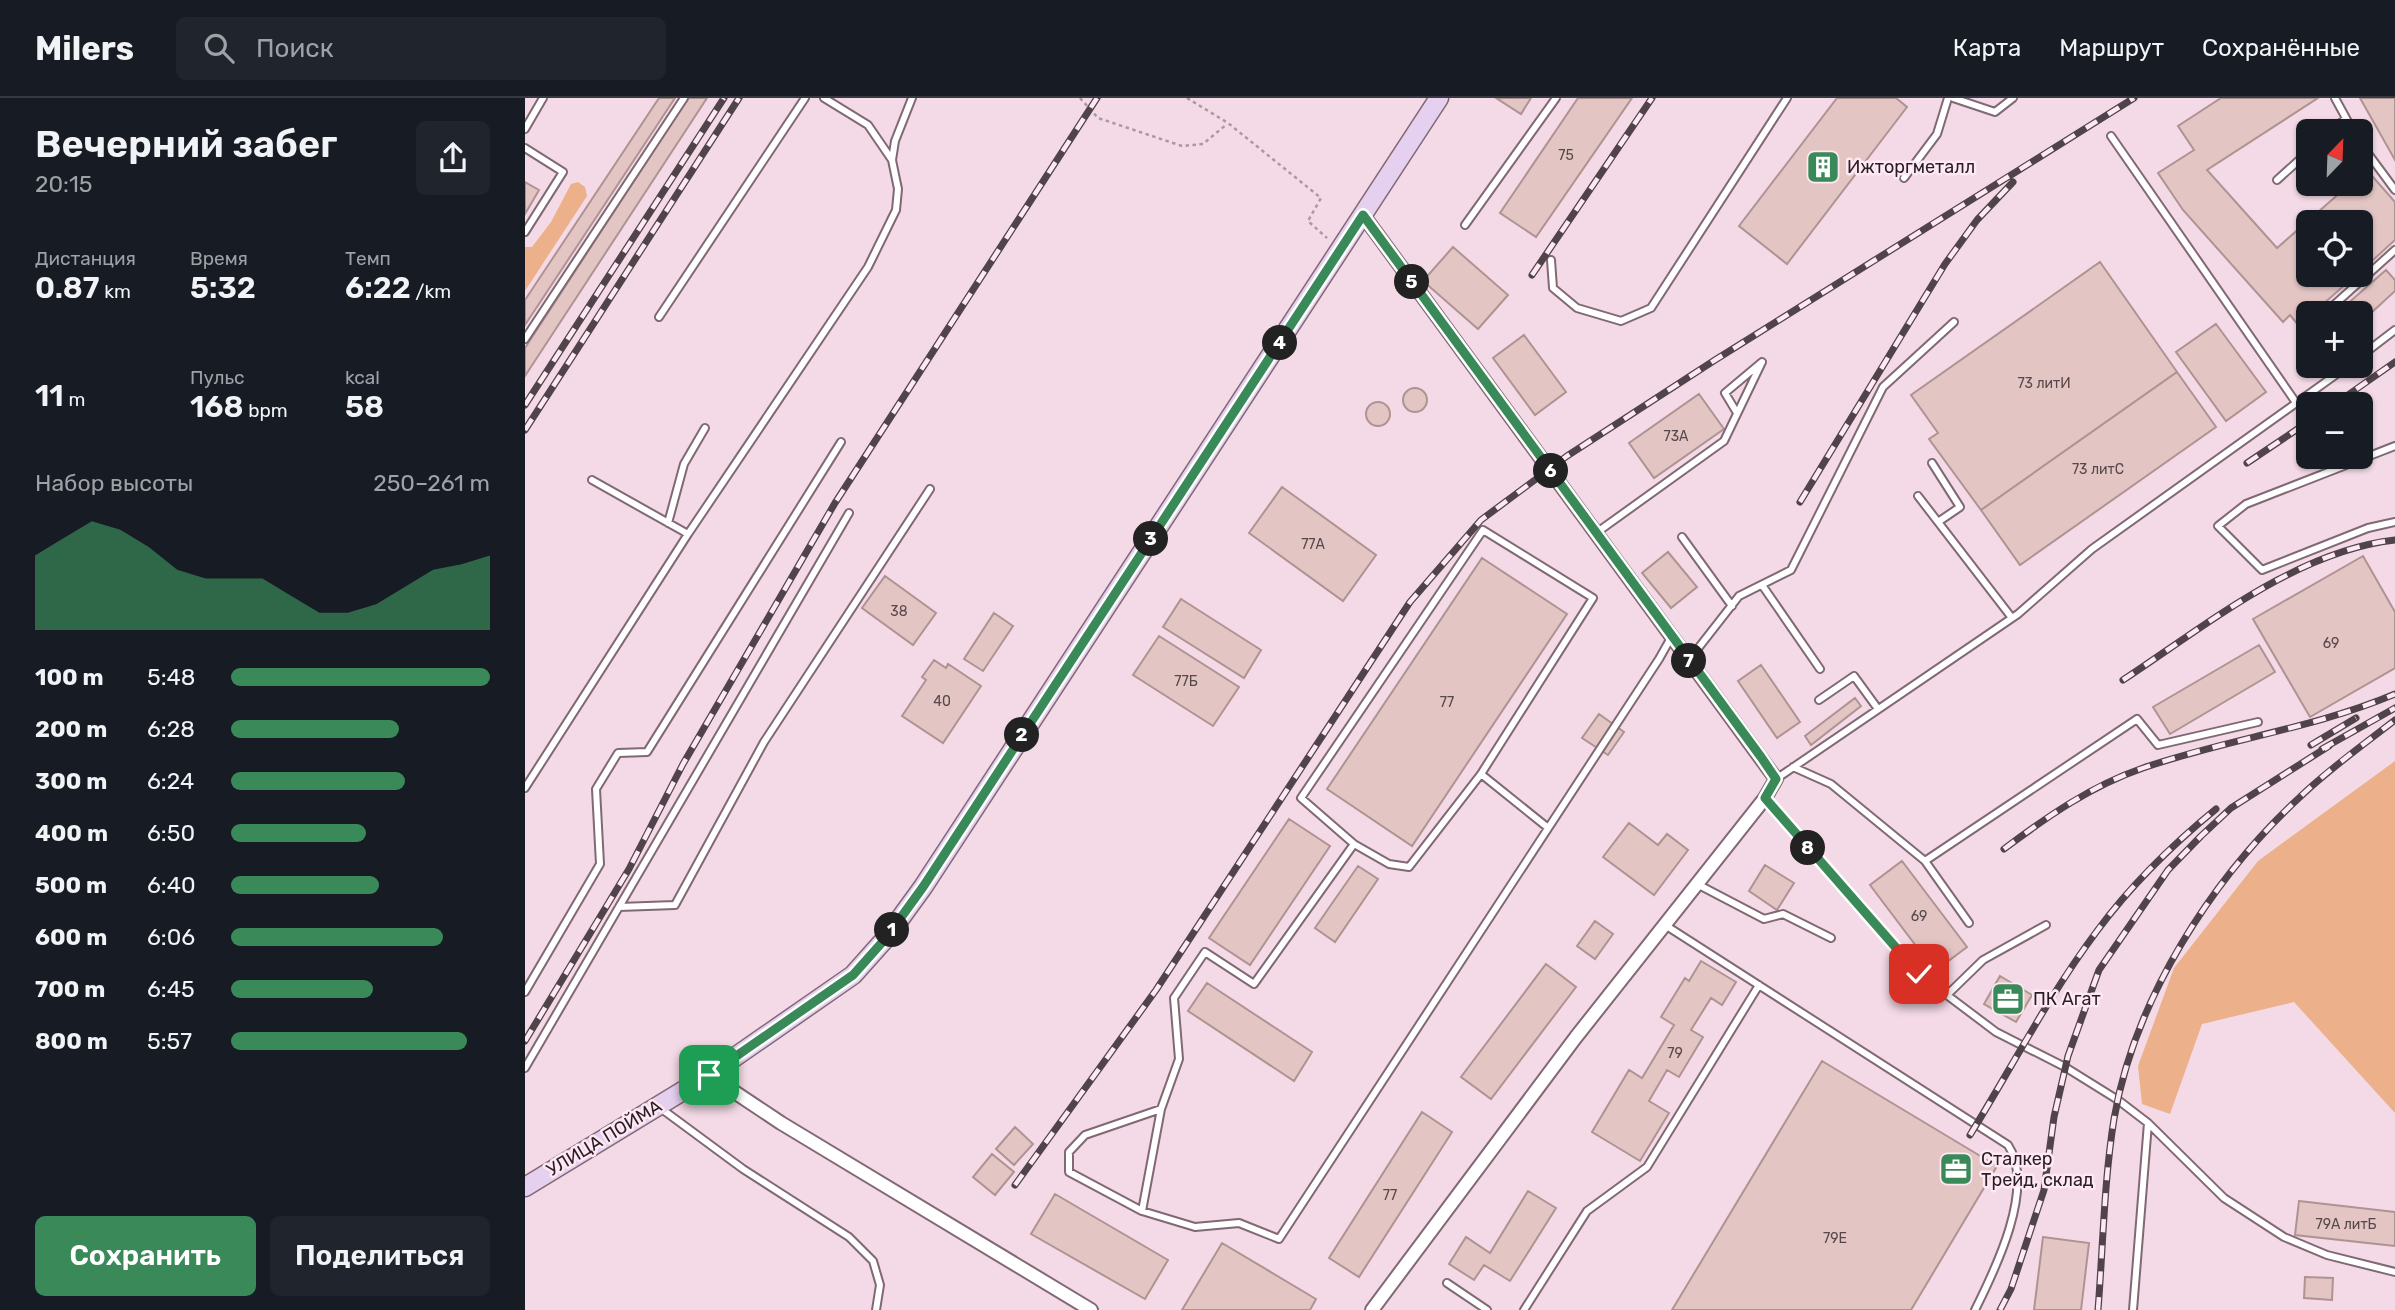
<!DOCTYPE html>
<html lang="ru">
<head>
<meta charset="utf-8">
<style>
  :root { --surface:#171b24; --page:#20242c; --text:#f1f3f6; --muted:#9ea1a6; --line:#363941; --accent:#3a8959 }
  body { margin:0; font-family:Rubik,sans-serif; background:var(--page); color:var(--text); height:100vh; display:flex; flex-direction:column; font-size:26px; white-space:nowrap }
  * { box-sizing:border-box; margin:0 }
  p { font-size:23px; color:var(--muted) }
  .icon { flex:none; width:38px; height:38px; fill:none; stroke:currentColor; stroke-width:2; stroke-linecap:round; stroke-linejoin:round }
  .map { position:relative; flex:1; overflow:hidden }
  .side { display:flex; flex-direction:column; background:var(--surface); width:525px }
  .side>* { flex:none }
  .needle { width:46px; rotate:23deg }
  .controls { position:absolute; left:1771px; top:21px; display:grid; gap:14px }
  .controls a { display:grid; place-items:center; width:77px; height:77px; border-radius:10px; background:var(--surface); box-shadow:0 2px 5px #0004; font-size:35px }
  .pin { position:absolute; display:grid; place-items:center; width:60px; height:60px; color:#fff; margin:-30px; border-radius:14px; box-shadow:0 4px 10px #0006 }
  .km { position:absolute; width:35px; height:35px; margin:-18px; border-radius:50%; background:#222; color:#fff; font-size:19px; line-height:35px; text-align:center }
  .round { display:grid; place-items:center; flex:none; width:74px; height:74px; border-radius:10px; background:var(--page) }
  .overview { display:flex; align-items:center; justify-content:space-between; height:119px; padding:0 35px }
  h1 { font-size:38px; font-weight:600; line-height:52px }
  .stats { display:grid; grid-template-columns:repeat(3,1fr); gap:10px; height:119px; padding:7px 35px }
  .stats div { display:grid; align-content:center }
  .stats b { font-size:30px; font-weight:600 }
  .stats small { font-size:19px; font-weight:400 }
  .stats p { font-size:19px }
  .chart { height:196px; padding:14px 35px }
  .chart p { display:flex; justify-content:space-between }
  .chart svg { width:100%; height:126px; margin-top:7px; fill:var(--accent); opacity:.7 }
  .button { display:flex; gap:14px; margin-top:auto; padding:14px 35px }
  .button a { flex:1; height:80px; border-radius:10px; background:var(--accent); color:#fff; font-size:28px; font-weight:600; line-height:80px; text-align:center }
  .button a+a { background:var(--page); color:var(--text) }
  ul { padding:0 35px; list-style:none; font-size:23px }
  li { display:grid; grid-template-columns:112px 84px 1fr; align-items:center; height:52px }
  li i { height:18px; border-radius:9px; background:var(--accent) }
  header { display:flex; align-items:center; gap:42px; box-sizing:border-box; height:98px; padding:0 35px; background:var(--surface); border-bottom:2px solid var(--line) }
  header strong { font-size:33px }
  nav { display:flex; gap:38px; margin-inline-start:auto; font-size:24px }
  .search { width:490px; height:63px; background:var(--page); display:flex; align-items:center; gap:18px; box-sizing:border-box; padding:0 24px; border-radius:10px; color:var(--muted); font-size:26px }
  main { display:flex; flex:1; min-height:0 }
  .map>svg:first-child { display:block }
  .green { fill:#ecb08a }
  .building { fill:#e3c5c4; stroke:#af9392; stroke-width:2 }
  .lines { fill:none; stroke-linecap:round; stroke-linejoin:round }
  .service-casing { stroke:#806874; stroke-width:10 }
  .minor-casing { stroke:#806874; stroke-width:16 }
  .secondary-casing { stroke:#806874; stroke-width:21 }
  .path { stroke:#ac98a1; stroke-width:2.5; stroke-dasharray:3.5 3.5; stroke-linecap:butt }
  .service { stroke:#fff; stroke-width:6 }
  .minor { stroke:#fff; stroke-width:12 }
  .secondary { stroke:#e5d0ef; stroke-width:18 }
  .rail-casing { stroke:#504349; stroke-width:7 }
  .rail { stroke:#fee8f3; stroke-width:4.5; stroke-dasharray:13; stroke-linecap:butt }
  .route-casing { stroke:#fff; stroke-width:14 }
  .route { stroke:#3a8959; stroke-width:9 }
  .labels { text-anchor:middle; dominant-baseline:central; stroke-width:5; stroke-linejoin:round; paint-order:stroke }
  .number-label { font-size:14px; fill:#57484b }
  .poi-label { font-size:18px; fill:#281e23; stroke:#fee8f3; text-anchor:start }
  .street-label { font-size:18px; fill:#281e23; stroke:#fee8f3 }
</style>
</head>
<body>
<header>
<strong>Milers</strong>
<div class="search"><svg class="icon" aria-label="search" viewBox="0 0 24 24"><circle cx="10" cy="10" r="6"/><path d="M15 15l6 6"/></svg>Поиск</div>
<nav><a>Карта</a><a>Маршрут</a><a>Сохранённые</a></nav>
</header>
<main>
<section class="side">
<div class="overview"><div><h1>Вечерний забег</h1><p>20:15</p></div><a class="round"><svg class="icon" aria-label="share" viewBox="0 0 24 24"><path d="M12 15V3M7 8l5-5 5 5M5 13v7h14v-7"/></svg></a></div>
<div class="stats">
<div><p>Дистанция</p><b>0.87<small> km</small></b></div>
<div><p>Время</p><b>5:32</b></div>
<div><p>Темп</p><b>6:22<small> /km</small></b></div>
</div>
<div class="stats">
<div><b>11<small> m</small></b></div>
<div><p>Пульс</p><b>168<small> bpm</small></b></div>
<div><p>kcal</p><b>58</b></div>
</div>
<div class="chart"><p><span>Набор высоты</span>250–261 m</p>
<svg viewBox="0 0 160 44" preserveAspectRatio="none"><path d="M0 44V18L10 12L20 6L30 9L40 15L50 23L60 26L70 26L80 26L90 32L100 38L110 38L120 35L130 29L140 23L150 21L160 18V44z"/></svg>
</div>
<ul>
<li><b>100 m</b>5:48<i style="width:100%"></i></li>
<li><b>200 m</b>6:28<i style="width:65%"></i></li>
<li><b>300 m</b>6:24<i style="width:67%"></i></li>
<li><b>400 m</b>6:50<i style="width:52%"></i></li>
<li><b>500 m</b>6:40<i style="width:57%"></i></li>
<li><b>600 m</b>6:06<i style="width:82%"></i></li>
<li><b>700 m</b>6:45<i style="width:55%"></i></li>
<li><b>800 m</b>5:57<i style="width:91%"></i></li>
</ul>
<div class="button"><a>Сохранить</a><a>Поделиться</a></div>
</section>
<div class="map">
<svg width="1870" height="1212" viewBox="0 0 1870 1212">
  <rect width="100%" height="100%" fill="#f4dae6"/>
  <path class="green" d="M53 84 60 89 62 98 0 193V149H7L26 124 46 86Z
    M1870 663V1015L1769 904 1677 926 1645 1016 1617 1006 1613 968 1649 870 1733 763Z"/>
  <path class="building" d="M134 0H150L0 227V202Z
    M163 0H182L0 278V250Z
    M971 0H1006L996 16Z
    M1053 0H1107L1011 139 975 115Z
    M1312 0H1371L1382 9 1262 166 1214 128Z
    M1696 0H1793L1682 72 1752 150 1825 86H1836V76L1841 71 1870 104V142L1836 173V124H1783V177H1831L1788 215H1783V220L1774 228 1765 217 1758 224 1658 112 1633 75 1669 52 1653 28Z
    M1835 0H1870V62Z
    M0 84 14 92 0 116Z
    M928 149 983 197 953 231 898 183Z
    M1575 164 1652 274 1456 412 1404 341 1413 335 1386 297Z
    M1861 172 1870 182V193L1844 217 1846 220 1836 229V215H1812Z
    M1691 226 1741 294 1701 323 1651 254Z
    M999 237 1041 294 1010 317 968 260Z
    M1652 274 1691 329 1495 467 1456 412Z
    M878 302a12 12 0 1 1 24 0a12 12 0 1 1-24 0Z
    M1174 296 1199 331 1129 380 1104 345Z
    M841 316a12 12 0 1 1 24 0a12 12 0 1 1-24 0Z
    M757 389 851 457 818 503 724 435Z
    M1143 454 1172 489 1146 510 1117 475Z
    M1838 458 1870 514V570L1785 619 1728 521Z
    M957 460 1042 516 887 748 802 691Z
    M360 478 411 515 388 547 337 510Z
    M656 501 736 552 719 580 638 529Z
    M469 515 488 528 458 573 439 561Z
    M634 538 714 589 688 628 608 577Z
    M1734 547 1750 574 1645 636 1628 609Z
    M409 562 421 570 423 566 456 588 418 645 377 618 401 582 397 579Z
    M1236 567 1275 624 1252 640 1213 583Z
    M1330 600 1336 608 1286 647 1280 638Z
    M1074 616 1099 634 1083 657 1057 640Z
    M764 721 805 748 725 867 684 840Z
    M1104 725 1133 747 1142 736 1163 752 1129 797 1078 759Z
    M1377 763 1442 849 1410 873 1345 787Z
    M1240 767 1269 785 1252 812 1224 793Z
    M833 768 853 781 810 844 790 830Z
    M1070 823 1088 836 1070 861 1052 848Z
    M1176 863 1211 884 1197 907 1186 900 1166 932 1178 939 1154 979 1142 972 1124 1003 1144 1015 1115 1063 1067 1034 1104 972 1117 980 1149 927 1136 919 1160 880 1164 883Z
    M1021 866 1051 889 966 1001 936 979Z
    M1475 878 1507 897 1491 924 1459 906Z
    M682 885 787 954 769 983 663 913Z
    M1297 963 1472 1068 1386 1212H1147Z
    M897 1014 927 1034 834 1179 804 1160Z
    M490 1029 508 1046 489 1067 471 1051Z
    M467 1056 489 1074 470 1097 448 1079Z
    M1003 1093 1031 1110 985 1183 959 1167 949 1182 924 1166 941 1139 965 1155Z
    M530 1096 643 1162 620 1201 506 1136Z
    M1774 1103 1870 1114V1148L1770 1137Z
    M1518 1139 1564 1145 1556 1212H1509Z
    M697 1145 791 1201 785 1212H657Z
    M1780 1179 1808 1180 1807 1202 1779 1200Z"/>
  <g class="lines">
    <defs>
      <path id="service" d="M299 0 343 27 367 62
        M1428 0 1470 14 1488 0
        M1810 0 1828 33
        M0 31 18 0
        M1807 33 1821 20
        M1586 38 1772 306
        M1836 46 1870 92
        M0 50 38 74 0 134
        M1379 80 1412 36 1423 0
        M1752 82 1783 54
        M940 127 1031 0
        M1026 162 1028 190 1052 210 1096 223 1126 210 1262 0
        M1800 215 1870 152
        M134 219 280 0
        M0 241 159 0
        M1836 258 1870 232
        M1870 348 1721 406 1693 428 1737 472 1843 430 1870 424
        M1407 365 1435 409 1413 424
        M67 382 163 436
        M1393 398 1487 520
        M143 425 159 366 180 330
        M1071 435 1199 343 1237 264 1200 295 1212 315
        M1157 439 1207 508
        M1237 487 1295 571
        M1164 562 1214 498 1266 472 1358 289 1429 224
        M1294 602 1329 578 1353 611
        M1268 669 1306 686 1400 763 1612 621 1633 647 1733 624
        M1251 681 1493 516 1567 451 1823 268
        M0 690 163 436 343 169 371 112 373 91 367 62 370 43 387 0
        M1240 700 1394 876 1471 934 1540 969 1593 1002 1623 1025 1699 1100 1759 1139 1802 1157 1870 1174
        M1022 729 956 676 884 769 864 766 829 746 729 886 680 854 649 900 654 961 636 1011 560 1037 544 1054V1074L617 1113 670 1129 714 1125 754 1141 1134 561 1147 538
        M829 746 776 700 958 432 1068 500 956 676
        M1400 763 1444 825
        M1172 786 1239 821 1258 816 1306 840
        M94 809 150 807 239 644 405 391
        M1140 827 1483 1047C1511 1089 1470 1172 1450 1212
        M0 894 75 766 71 691 93 655 122 654 316 344
        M1422 897 1458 862 1521 827
        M0 970 324 415
        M134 1009 218 1071 324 1139 348 1163 355 1187 351 1212
        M617 1113 636 1011
        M922 1185 962 1212
        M999 1212 1062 1113 1122 1069 1234 887
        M1608 1212 1623 1025"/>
      <path id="minor" d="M838 117 1251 681 1240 700 1051 939 847 1212
        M184 977 256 1025 566 1212"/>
      <path id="secondary" d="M0 1089 184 977 328 877 361 840 398 789 914 0"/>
    </defs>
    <use href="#service" class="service-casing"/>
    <use href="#minor" class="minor-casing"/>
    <use href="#secondary" class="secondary-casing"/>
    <path class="path" d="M555 0 573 20 657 48 678 46 702 26
      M662 0 703 25 796 100 783 123 802 140"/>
    <use href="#service" class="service"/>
    <use href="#minor" class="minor"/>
    <use href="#secondary" class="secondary"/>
    <defs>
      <path id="rail" d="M1007 177 1127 0
        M1810 306 1870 264
        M0 307 199 0
        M0 332 214 0
        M1722 365 1783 324
        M1275 404 1420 166 1452 122 1488 84
        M1598 582C1679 529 1771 453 1870 442
        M1786 647 1831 620
        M1797 651 1870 610
        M1479 751C1523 718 1566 688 1618 670 1702 641 1787 631 1870 596
        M0 943 104 771 158 666 310 405 572 0
        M1445 1037C1487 969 1524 897 1572 833 1606 787 1647 747 1691 711
        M490 1087 631 892 885 504 956 422 1042 358 1190 262 1609 0
        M1475 1212 1486 1191 1519 1092 1529 1019 1543 958 1574 872 1643 772 1676 738 1706 710 1804 648
        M1573 1212C1578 1149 1579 1083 1589 1021 1609 902 1687 780 1775 699 1804 671 1838 647 1870 622"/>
    </defs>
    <use href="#rail" class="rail-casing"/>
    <use href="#rail" class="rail"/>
  </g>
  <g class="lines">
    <defs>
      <path id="route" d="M184 977 328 877 361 840 398 789 838 117 1236 659 1251 681 1240 700 1394 876"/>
    </defs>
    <use href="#route" class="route-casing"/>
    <use href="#route" class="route"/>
  </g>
  <defs>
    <symbol id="building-square" viewBox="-11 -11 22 22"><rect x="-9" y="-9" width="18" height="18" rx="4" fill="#3a8959" stroke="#fee8f3"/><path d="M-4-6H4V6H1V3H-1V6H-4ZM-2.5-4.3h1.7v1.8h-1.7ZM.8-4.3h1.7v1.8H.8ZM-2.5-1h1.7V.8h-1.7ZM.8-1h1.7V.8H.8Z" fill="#fff"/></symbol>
    <symbol id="office-square" viewBox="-11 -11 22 22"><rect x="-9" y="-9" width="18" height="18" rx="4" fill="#3a8959" stroke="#fee8f3"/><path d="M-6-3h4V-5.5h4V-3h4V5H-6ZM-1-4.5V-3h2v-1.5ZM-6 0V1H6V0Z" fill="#fff"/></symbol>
  </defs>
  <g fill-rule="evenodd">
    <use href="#building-square" x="1279" y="50" width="38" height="38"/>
    <use href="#office-square" x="1464" y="882" width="38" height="38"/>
    <use href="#office-square" x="1412" y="1052" width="38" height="38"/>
  </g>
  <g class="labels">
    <g class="number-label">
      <text x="1041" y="57">75</text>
      <text x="1519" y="285">73 литИ</text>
      <text x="1151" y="338">73А</text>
      <text x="1573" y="371">73 литС</text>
      <text x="788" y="446">77А</text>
      <text x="374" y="513">38</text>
      <text x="1806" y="545">69</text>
      <text x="661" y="583">77Б</text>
      <text x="417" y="603">40</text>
      <text x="922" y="604">77</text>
      <text x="1394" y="818">69</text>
      <text x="1150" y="955">79</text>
      <text x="865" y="1097">77</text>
      <text x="1821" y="1126">79А литБ</text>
      <text x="1310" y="1140">79Е</text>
    </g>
    <g class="poi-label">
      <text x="1322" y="69">Ижторгметалл</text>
      <text x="1508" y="901">ПК Агат</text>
      <text x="1456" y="1061">Сталкер<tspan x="1456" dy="21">Трейд, склад</tspan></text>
    </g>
    <g class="street-label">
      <text transform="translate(79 1040) rotate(-31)">УЛИЦА ПОЙМА</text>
    </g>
  </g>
</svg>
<div class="controls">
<a><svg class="needle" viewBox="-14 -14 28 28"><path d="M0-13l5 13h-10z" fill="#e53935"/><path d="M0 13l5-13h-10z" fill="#9ea1a6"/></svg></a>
<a><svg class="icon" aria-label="locate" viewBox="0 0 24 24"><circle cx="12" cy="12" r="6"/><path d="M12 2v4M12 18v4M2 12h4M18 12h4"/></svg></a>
<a>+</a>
<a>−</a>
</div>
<div class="pin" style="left:184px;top:977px;background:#1e9e55"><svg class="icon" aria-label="arrive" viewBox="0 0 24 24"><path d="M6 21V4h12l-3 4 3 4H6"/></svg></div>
<div class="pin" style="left:1394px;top:876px;background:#d93025"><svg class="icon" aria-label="check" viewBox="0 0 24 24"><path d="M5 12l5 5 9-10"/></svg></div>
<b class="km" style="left:367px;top:832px">1</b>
<b class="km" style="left:497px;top:637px">2</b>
<b class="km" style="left:626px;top:441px">3</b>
<b class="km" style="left:755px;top:245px">4</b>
<b class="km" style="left:887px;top:184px">5</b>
<b class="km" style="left:1026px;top:373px">6</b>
<b class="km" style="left:1164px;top:563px">7</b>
<b class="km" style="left:1283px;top:750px">8</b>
</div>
</main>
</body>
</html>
